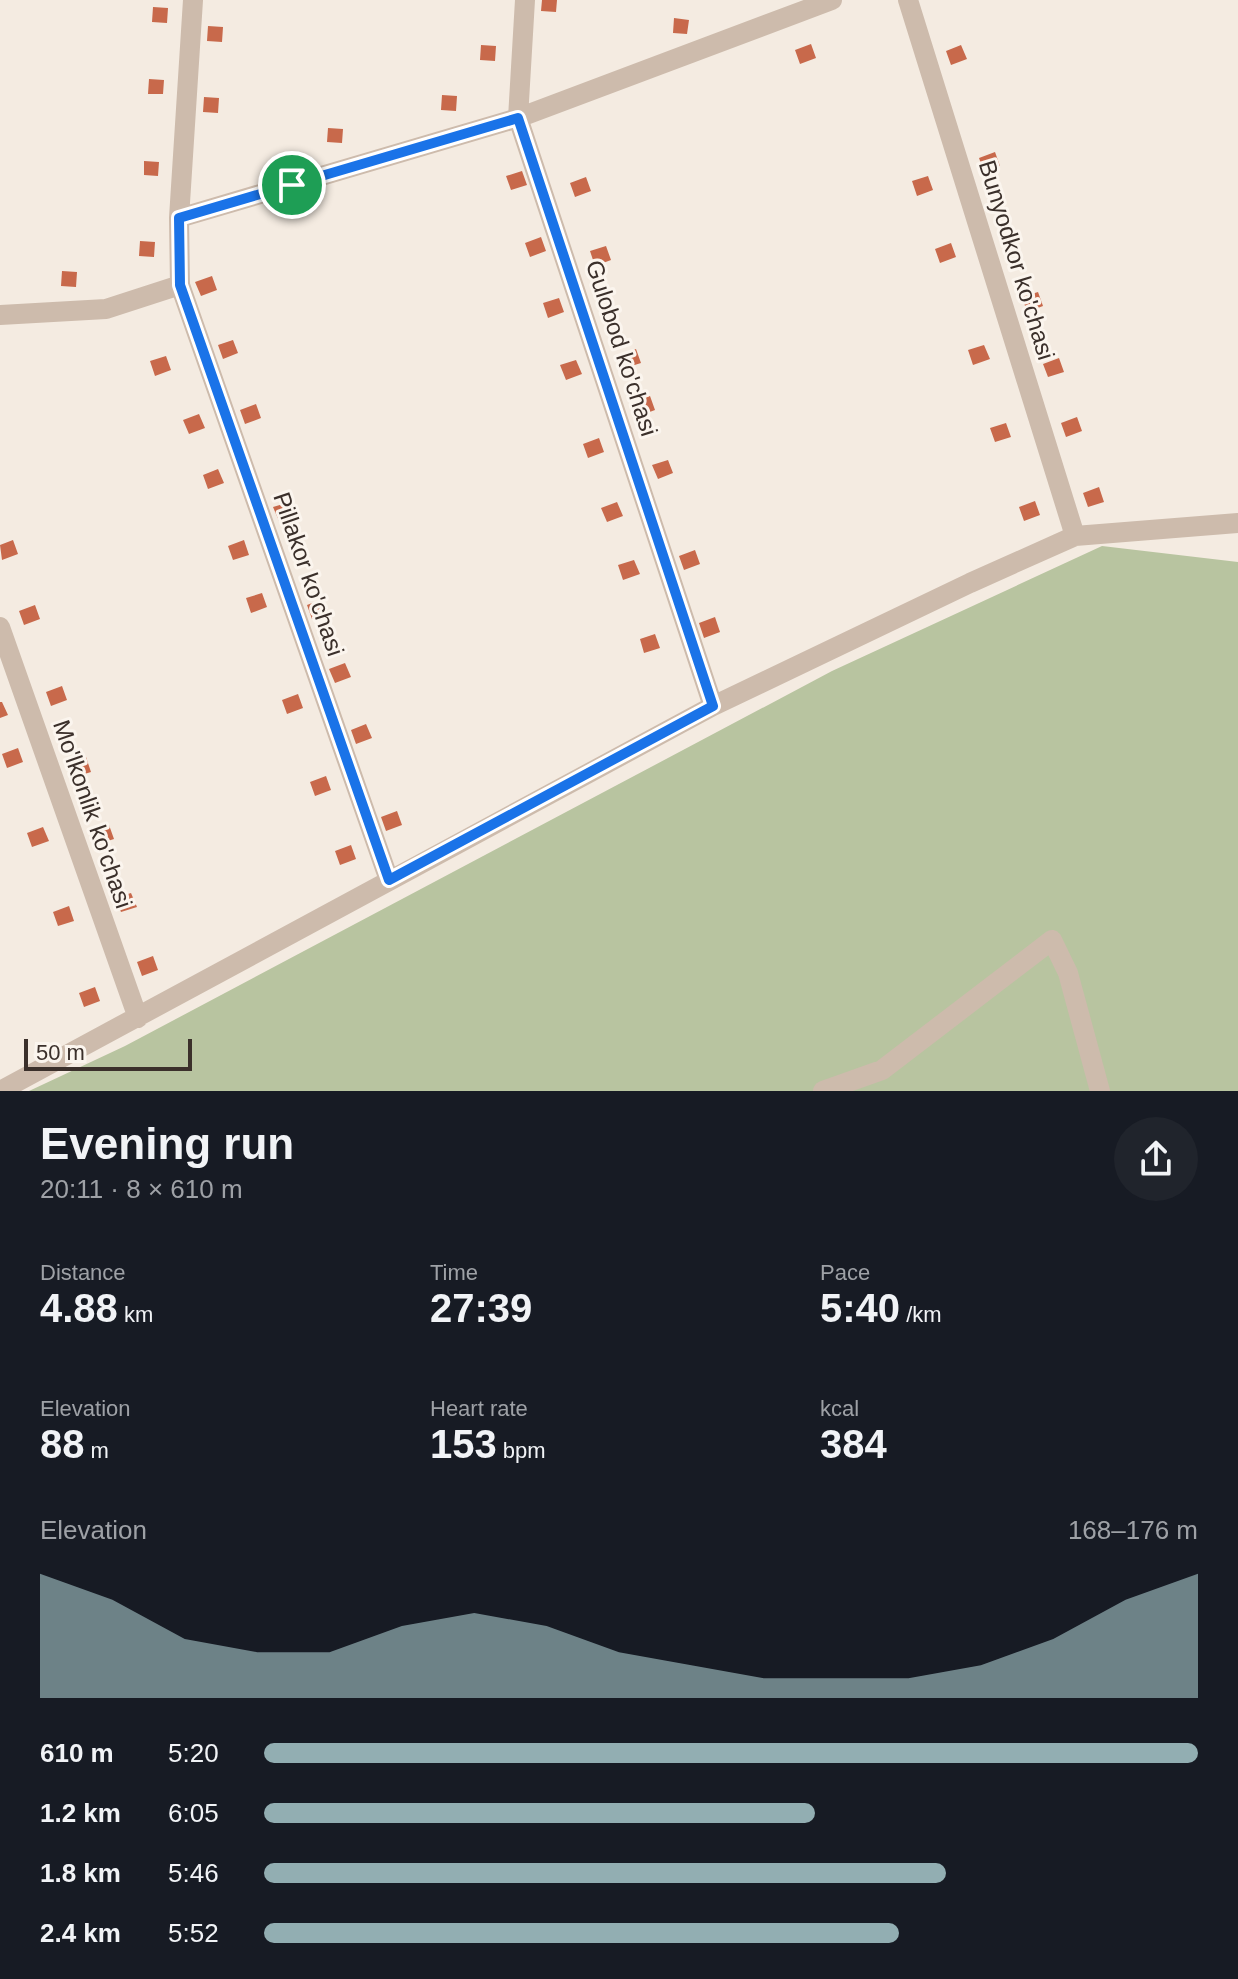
<!DOCTYPE html>
<html lang="en">
<head>
<meta charset="utf-8">
<style>
  :root { --surface:#171b24; --page:#20242c; --text:#f1f3f6; --muted:#9ea1a6; --accent:#92aeb2 }
  body { margin:0; font-family:Helvetica,sans-serif; background:var(--page); color:var(--text); height:100vh; display:flex; flex-direction:column; font-size:30px; white-space:nowrap }
  * { box-sizing:border-box; margin:0 }
  p { font-size:26px; color:var(--muted) }
  .icon { flex:none; width:44px; height:44px; fill:none; stroke:currentColor; stroke-width:2; stroke-linecap:round; stroke-linejoin:round }
  .map { position:relative; height:1091px; overflow:hidden }
  .details { display:flex; flex-direction:column; background:var(--surface); flex:1 }
  .details>* { flex:none }
  .scale { position:absolute; left:24px; bottom:20px; width:168px; box-sizing:border-box; padding-left:8px; border:4px solid #3b302b; border-top:0; font-size:22px; line-height:28px; white-space:nowrap; color:#3b302b; -webkit-text-stroke:6px #fbf5ee; paint-order:stroke }
  .pin { position:absolute; display:grid; place-items:center; width:68px; height:68px; color:#fff; margin:-34px; border:4px solid #fff; border-radius:50%; box-shadow:0 2px 8px #0007 }
  .round { display:grid; place-items:center; flex:none; width:84px; height:84px; border-radius:42px; background:var(--page) }
  .summary { display:flex; align-items:center; justify-content:space-between; height:136px; padding:0 40px }
  h1 { font-size:44px; font-weight:800; line-height:60px }
  .stats { display:grid; grid-template-columns:repeat(3,1fr); gap:12px; height:136px; padding:8px 40px }
  .stats div { display:grid; align-content:center }
  .stats b { font-size:40px; font-weight:800 }
  .stats small { font-size:22px; font-weight:400 }
  .stats p { font-size:22px }
  .chart { height:224px; padding:16px 40px }
  .chart p { display:flex; justify-content:space-between }
  .chart svg { width:100%; height:144px; margin-top:8px; fill:var(--accent); opacity:.7 }
  ul { padding:0 40px; list-style:none; font-size:26px }
  li { display:grid; grid-template-columns:128px 96px 1fr; align-items:center; height:60px }
  li i { height:20px; border-radius:10px; background:var(--accent) }
  .map>svg:first-child { display:block }
  .green { fill:#b8c4a0 }
  .building { fill:#c8694b }
  .lines { fill:none; stroke-linecap:round; stroke-linejoin:round }
  .minor { stroke:#cdbbac; stroke-width:20 }
  .route-casing { stroke:#fff; stroke-width:16 }
  .route { stroke:#1a73e8; stroke-width:10 }
  .labels { text-anchor:middle; dominant-baseline:central; stroke-width:6; stroke-linejoin:round; paint-order:stroke }
  .street-label { font-size:24px; fill:#3b302b; stroke:#fbf5ee }
</style>
</head>
<body>
<div class="map">
<svg width="1238" height="1091" viewBox="0 0 1238 1091">
  <rect width="100%" height="100%" fill="#f4ebe1"/>
  <path class="green" d="M1102 546 1238 562V1091H29L125 1046 832 671Z"/>
  <path class="building" d="M542 0H557L556 12 541 11Z
    M153 7 168 8 167 23 152 22Z
    M674 18 689 20 687 34 673 33Z
    M208 26 223 27 222 42 207 41Z
    M811 44 816 58 800 64 795 50Z
    M481 45 496 46 495 61 480 60Z
    M961 45 967 59 951 65 946 51Z
    M149 79 164 80 163 94H148Z
    M442 95 457 96 456 111 441 110Z
    M204 97 219 98 218 113 203 112Z
    M328 128 343 129 342 143 327 142Z
    M995 152 1000 166 984 172 979 158Z
    M144 161 159 162 158 176 144 175Z
    M522 171 527 185 511 190 506 176Z
    M928 176 933 190 917 196 912 181Z
    M586 177 591 191 575 197 570 183Z
    M541 237 546 251 530 257 525 243Z
    M140 241 155 242 154 257 139 256Z
    M951 243 956 257 940 263 935 249Z
    M606 246 611 260 595 266 590 251Z
    M62 271 77 272 76 287 61 286Z
    M212 276 217 290 201 296 195 282Z
    M1038 292 1043 306 1027 312 1022 297Z
    M559 298 564 312 548 318 543 303Z
    M233 340 238 353 223 359 218 345Z
    M984 345 990 359 973 365 968 350Z
    M636 349 641 363 625 368 620 355Z
    M166 356 171 370 155 376 150 361Z
    M1059 358 1064 372 1048 377 1043 364Z
    M576 360 582 374 566 380 560 365Z
    M650 396 655 410 639 416 634 402Z
    M256 404 261 418 245 424 240 410Z
    M199 414 205 428 189 434 183 420Z
    M1077 417 1082 431 1066 437 1061 423Z
    M1006 423 1011 437 995 442 990 428Z
    M599 438 604 452 588 458 583 444Z
    M668 460 673 473 658 479 652 465Z
    M218 469 224 483 208 489 203 475Z
    M1099 487 1104 502 1088 507 1083 493Z
    M1035 501 1040 515 1024 521 1019 507Z
    M290 502 295 515 279 521 273 507Z
    M617 502 623 516 607 522 601 508Z
    M13 540 18 554 2 560 0 545Z
    M244 540 249 555 233 560 228 546Z
    M695 550 700 564 684 570 679 556Z
    M634 560 640 574 623 580 618 565Z
    M262 593 267 607 251 613 246 598Z
    M323 599 329 613 312 619 307 605Z
    M35 605 40 619 24 625 19 611Z
    M715 617 720 632 704 638 699 623Z
    M655 634 660 648 644 653 640 639Z
    M345 663 351 677 335 683 329 669Z
    M62 686 67 700 51 706 46 692Z
    M298 694 303 708 287 714 282 700Z
    M0 702H2L8 715 0 718Z
    M366 724 372 738 356 744 351 730Z
    M18 748 23 762 7 768 2 754Z
    M86 757 91 772 75 777 70 763Z
    M326 776 331 790 315 796 310 782Z
    M397 811 402 825 386 831 381 817Z
    M109 825 114 839 98 844 92 830Z
    M43 827 49 841 32 847 27 833Z
    M351 845 356 859 340 865 335 851Z
    M131 893 137 907 121 912 115 898Z
    M69 906 74 921 58 926 53 912Z
    M153 956 158 970 142 976 137 962Z
    M95 987 100 1001 84 1007 79 993Z"/>
  <g class="lines">
    <path class="minor" d="M525 0 518 118 713 706
      M908 0 1075 536
      M179 218 193 0
      M180 285 389 880
      M0 315 106 309 180 285 179 218 518 118 832 0
      M0 627 138 1018
      M0 1091 713 706 970 583 1075 536 1238 523
      M823 1091 882 1070 1052 940 1068 973 1100 1091"/>
  </g>
  <g class="lines">
    <defs>
      <path id="route" d="M518 118 713 706 389 880 180 285 179 218Z"/>
    </defs>
    <use href="#route" class="route-casing"/>
    <use href="#route" class="route"/>
  </g>
  <g class="labels">
    <g class="street-label">
      <text transform="translate(1017 260) rotate(73)">Bunyodkor ko'chasi</text>
      <text transform="translate(622 348) rotate(72)">Gulobod ko'chasi</text>
      <text transform="translate(309 574) rotate(71)">Pillakor ko'chasi</text>
      <text transform="translate(93 814) rotate(71)">Mo'lkonlik ko'chasi</text>
    </g>
  </g>
</svg>
<div class="scale">50 m</div>
<div class="pin" style="left:292px;top:185px;background:#1e9e55"><svg class="icon" aria-label="arrive" viewBox="0 0 24 24"><path d="M6 21V4h12l-3 4 3 4H6"/></svg></div>
</div>
<section class="details">
<div class="summary"><div><h1>Evening run</h1><p>20:11 · 8 × 610 m</p></div><a class="round"><svg class="icon" aria-label="share" viewBox="0 0 24 24"><path d="M12 15V3M7 8l5-5 5 5M5 13v7h14v-7"/></svg></a></div>
<div class="stats">
<div><p>Distance</p><b>4.88<small> km</small></b></div>
<div><p>Time</p><b>27:39</b></div>
<div><p>Pace</p><b>5:40<small> /km</small></b></div>
</div>
<div class="stats">
<div><p>Elevation</p><b>88<small> m</small></b></div>
<div><p>Heart rate</p><b>153<small> bpm</small></b></div>
<div><p>kcal</p><b>384</b></div>
</div>
<div class="chart"><p><span>Elevation</span>168–176 m</p>
<svg viewBox="0 0 160 44" preserveAspectRatio="none"><path d="M0 44V6L10 14L20 26L30 30L40 30L50 22L60 18L70 22L80 30L90 34L100 38L110 38L120 38L130 34L140 26L150 14L160 6V44z"/></svg>
</div>
<ul>
<li><b>610 m</b>5:20<i style="width:100%"></i></li>
<li><b>1.2 km</b>6:05<i style="width:59%"></i></li>
<li><b>1.8 km</b>5:46<i style="width:73%"></i></li>
<li><b>2.4 km</b>5:52<i style="width:68%"></i></li>
</ul>
</section>
</body>
</html>
